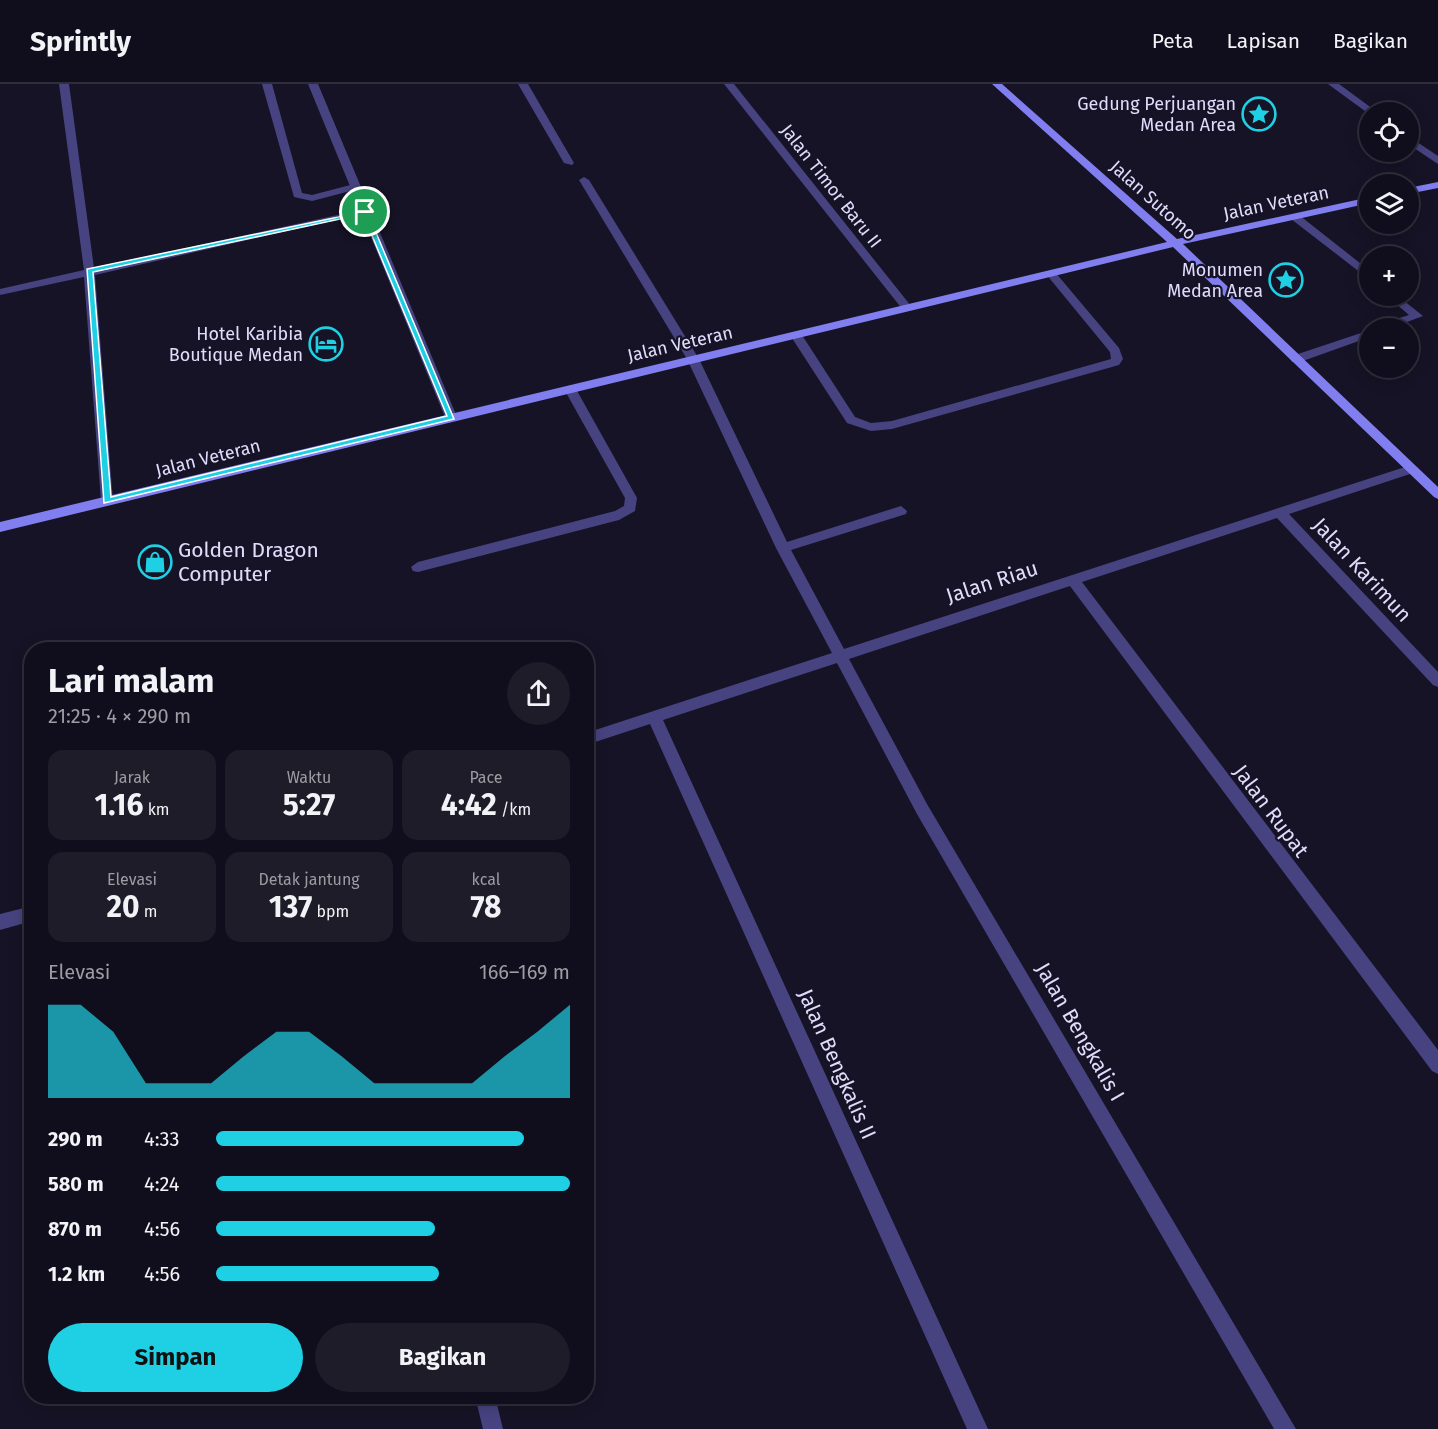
<!DOCTYPE html>
<html lang="id">
<head>
<meta charset="utf-8">
<style>
  :root { --surface:#100e1c; --page:#1e1c29; --text:#f1f3f6; --muted:#9c9ca3; --line:#302e3b; --accent:#1fd0e4 }
  body { margin:0; font-family:"Fira Sans",sans-serif; background:var(--page); color:var(--text); height:100vh; display:flex; flex-direction:column; font-size:22px; white-space:nowrap }
  * { box-sizing:border-box; margin:0 }
  p { font-size:20px; color:var(--muted) }
  .icon { flex:none; width:33px; height:33px; fill:none; stroke:currentColor; stroke-width:2; stroke-linecap:round; stroke-linejoin:round }
  .map { position:relative; flex:1; overflow:hidden }
  .drawer { position:absolute; left:24px; top:558px; width:570px; height:762px; display:flex; flex-direction:column; background:var(--surface); border-radius:24px; box-shadow:0 3px 15px #0003,0 0 0 2px var(--line) }
  .drawer>* { flex:none }
  .fabs { position:absolute; left:1359px; top:18px; display:grid; gap:12px }
  .fabs a { display:grid; place-items:center; width:60px; height:60px; border-radius:50%; background:var(--surface); box-shadow:0 3px 15px #0003,0 0 0 2px var(--line); font-size:30px }
  .pin { position:absolute; display:grid; place-items:center; width:51px; height:51px; color:#fff; margin:-26px; border:3px solid #fff; border-radius:50%; box-shadow:0 2px 6px #0007 }
  .round { display:grid; place-items:center; flex:none; width:63px; height:63px; border-radius:32px; background:var(--page) }
  .summary { display:flex; align-items:center; justify-content:space-between; height:102px; padding:0 24px }
  h1 { font-size:33px; font-weight:700; line-height:45px }
  .figures { display:grid; grid-template-columns:repeat(3,1fr); gap:9px; height:102px; padding:6px 24px }
  .figures div { display:grid; align-content:center; border-radius:15px; background:var(--page); text-align:center }
  .figures b { font-size:30px; font-weight:700 }
  .figures small { font-size:16px; font-weight:400 }
  .figures p { font-size:16px }
  .chart { height:168px; padding:12px 24px }
  .chart p { display:flex; justify-content:space-between }
  .chart svg { width:100%; height:108px; margin-top:6px; fill:var(--accent); opacity:.7 }
  .button { display:flex; gap:12px; margin-top:auto; padding:12px 24px }
  .button a { flex:1; height:69px; border-radius:36px; background:var(--accent); color:#111; font-size:24px; font-weight:700; line-height:69px; text-align:center }
  .button a+a { background:var(--page); color:var(--text) }
  ul { padding:0 24px; list-style:none; font-size:20px }
  li { display:grid; grid-template-columns:96px 72px 1fr; align-items:center; height:45px }
  li i { height:15px; border-radius:8px; background:var(--accent) }
  header { display:flex; align-items:center; gap:36px; box-sizing:border-box; height:84px; padding:0 30px; background:var(--surface); border-bottom:2px solid var(--line) }
  header strong { font-size:28px }
  nav { display:flex; gap:33px; margin-inline-start:auto; font-size:21px }
  .map>svg:first-child { display:block }
  .lines { fill:none; stroke-linecap:round; stroke-linejoin:round }
  .lane { fill:#464380; fill-rule:evenodd }
  .street { fill:#464380; fill-rule:evenodd }
  .secondary { fill:#817eef; fill-rule:evenodd }
  .route { fill:#1fd0e4; stroke:#fff; stroke-width:1.5; fill-rule:evenodd }
  .labels { text-anchor:middle; dominant-baseline:central; stroke-width:4.5; stroke-linejoin:round; paint-order:stroke }
  .far-poi-label { font-size:18px; fill:#e0dcfb; stroke:#161326; text-anchor:end }
  .far-street-label { font-size:18px; fill:#e0dcfb; stroke:#161326 }
  .poi-label { font-size:21px; fill:#e0dcfb; stroke:#161326; text-anchor:start }
  .street-label { font-size:21px; fill:#e0dcfb; stroke:#161326 }
</style>
</head>
<body>
<header>
<strong>Sprintly</strong>
<nav><a>Peta</a><a>Lapisan</a><a>Bagikan</a></nav>
</header>
<div class="map">
<svg width="1438" height="1345" viewBox="0 0 1438 1345">
  <rect width="100%" height="100%" fill="#161326"/>
  <g class="lines">
    <path class="lane" d="M59 0H69L94 184 365 125 370 128 95 191 113 417 107 422 101 417 84 193 0 211V205L84 186Z
      M262 0H272L302 109 312 111 354 100 359 103 358 105 312 117 294 113Z
      M1051 187 1055 188 1119 264 1123 275 1119 281 892 345 871 347 847 339 790 251 792 248H800L855 333 871 339 892 337 1111 275 1110 268 1046 190Z"/>
    <path class="street" d="M308 0H318L457 333 455 336H447L445 333Z
      M518 0H528L574 79 572 81 564 79Z
      M724 0H734L911 222V226H903Z
      M1328 0H1339L1377 28 1369 30Z
      M1408 52 1438 72V80L1408 60Z
      M584 93 589 96 699 275 787 458 901 422 907 427 906 430 791 466 844 565 1408 382 1412 381 1418 385 1416 388 1289 430 1438 588V603L1433 601 1277 434 1082 498 1438 966V990L1432 987 1070 502 849 575 927 720 1296 1345H1274L917 730 837 579 663 636 988 1345H967L650 640 586 661V649L832 569 776 464 687 275 579 96Z
      M1291 131H1299L1370 187V196L1291 135Z
      M1387 212H1398L1423 232 1391 244H1376L1377 241 1409 231Z
      M1370 246V253L1300 278H1292L1290 275 1292 272Z
      M570 301 576 305 637 414 635 427 619 436 418 488 413 487 411 483 418 478 615 427 624 422 625 414 564 305Z
      M32 822V837L0 846V830Z
      M475 1312H495L503 1345H483Z"/>
    <path class="secondary" d="M992 0H1002L1177 155 1370 113V119L1183 160 1438 403V415L1434 413 1173 163 0 448V438L1167 158Z
      M1438 98V104L1408 110V104Z"/>
  </g>
  <path class="route" d="M367 127 454 335 104 419 87 185ZM363 130 447 332 111 413 93 188Z"/>
  <defs>
    <symbol id="sight-ring" viewBox="-11 -11 22 22"><circle r="9.5" fill="#161326" stroke="#1fd0e4" stroke-width="1.5"/><path d="M0-6L1.8-2.2L6-1.7L2.9 1.2L3.7 5.4L0 3.3L-3.7 5.4L-2.9 1.2L-6-1.7L-1.8-2.2Z" fill="#1fd0e4"/></symbol>
    <symbol id="hotel-ring" viewBox="-11 -11 22 22"><circle r="9.5" fill="#161326" stroke="#1fd0e4" stroke-width="1.5"/><path d="M-6-4.5h1.5V1H6V5H4.5V3h-9V5H-6ZM-4 0a1.8 1.8 0 1 1 3.6 0ZM.5 0V-2.5h3Q6-2.5 6 0Z" fill="#1fd0e4"/></symbol>
    <symbol id="shop-ring" viewBox="-11 -11 22 22"><circle r="9.5" fill="#161326" stroke="#1fd0e4" stroke-width="1.5"/><path d="M-5-2.5h2.3a2.7 3.5 0 0 1 5.4 0H5L5.5 6h-11ZM-1.5-2.5h3a1.5 2.3 0 0 0-3 0Z" fill="#1fd0e4"/></symbol>
  </defs>
  <g fill-rule="evenodd">
    <use href="#sight-ring" x="1240" y="11" width="38" height="38"/>
    <use href="#sight-ring" x="1267" y="177" width="38" height="38"/>
    <use href="#hotel-ring" x="307" y="241" width="38" height="38"/>
    <use href="#shop-ring" x="136" y="459" width="38" height="38"/>
  </g>
  <g class="labels">
    <g class="far-poi-label">
      <text x="1236" y="20">Gedung Perjuangan<tspan x="1236" dy="21">Medan Area</tspan></text>
      <text x="1263" y="186">Monumen<tspan x="1263" dy="21">Medan Area</tspan></text>
      <text x="303" y="250">Hotel Karibia<tspan x="303" dy="21">Boutique Medan</tspan></text>
    </g>
    <g class="far-street-label">
      <text transform="translate(831 102) rotate(52)">Jalan Timor Baru II</text>
      <text transform="translate(1153 116) rotate(42)">Jalan Sutomo</text>
      <text transform="translate(1276 119) rotate(-12)">Jalan Veteran</text>
      <text transform="translate(680 260) rotate(-13)">Jalan Veteran</text>
      <text transform="translate(208 374) rotate(-14)">Jalan Veteran</text>
    </g>
    <g class="poi-label">
      <text x="178" y="466">Golden Dragon<tspan x="178" dy="24">Computer</tspan></text>
    </g>
    <g class="street-label">
      <text transform="translate(1362 486) rotate(47)">Jalan Karimun</text>
      <text transform="translate(992 498) rotate(-18)">Jalan Riau</text>
      <text transform="translate(1271 727) rotate(53)">Jalan Rupat</text>
      <text transform="translate(1080 948) rotate(60)">Jalan Bengkalis I</text>
      <text transform="translate(837 980) rotate(66)">Jalan Bengkalis II</text>
    </g>
  </g>
</svg>
<div class="fabs">
<a><svg class="icon" aria-label="locate" viewBox="0 0 24 24"><circle cx="12" cy="12" r="6"/><path d="M12 2v4M12 18v4M2 12h4M18 12h4"/></svg></a>
<a><svg class="icon" aria-label="layers" viewBox="0 0 24 24"><path d="M12 4l9 5-9 5-9-5zM3 14l9 5 9-5"/></svg></a>
<a>+</a>
<a>−</a>
</div>
<div class="pin" style="left:365px;top:128px;background:#1e9e55"><svg class="icon" aria-label="arrive" viewBox="0 0 24 24"><path d="M6 21V4h12l-3 4 3 4H6"/></svg></div>
<section class="drawer">
<div class="summary"><div><h1>Lari malam</h1><p>21:25 · 4 × 290 m</p></div><a class="round"><svg class="icon" aria-label="share" viewBox="0 0 24 24"><path d="M12 15V3M7 8l5-5 5 5M5 13v7h14v-7"/></svg></a></div>
<div class="figures">
<div><p>Jarak</p><b>1.16<small> km</small></b></div>
<div><p>Waktu</p><b>5:27</b></div>
<div><p>Pace</p><b>4:42<small> /km</small></b></div>
</div>
<div class="figures">
<div><p>Elevasi</p><b>20<small> m</small></b></div>
<div><p>Detak jantung</p><b>137<small> bpm</small></b></div>
<div><p>kcal</p><b>78</b></div>
</div>
<div class="chart"><p><span>Elevasi</span>166–169 m</p>
<svg viewBox="0 0 160 44" preserveAspectRatio="none"><path d="M0 44V6L10 6L20 17L30 38L40 38L50 38L60 27L70 17L80 17L90 27L100 38L110 38L120 38L130 38L140 27L150 17L160 6V44z"/></svg>
</div>
<ul>
<li><b>290 m</b>4:33<i style="width:87%"></i></li>
<li><b>580 m</b>4:24<i style="width:100%"></i></li>
<li><b>870 m</b>4:56<i style="width:62%"></i></li>
<li><b>1.2 km</b>4:56<i style="width:63%"></i></li>
</ul>
<div class="button"><a>Simpan</a><a>Bagikan</a></div>
</section>
</div>
</body>
</html>
